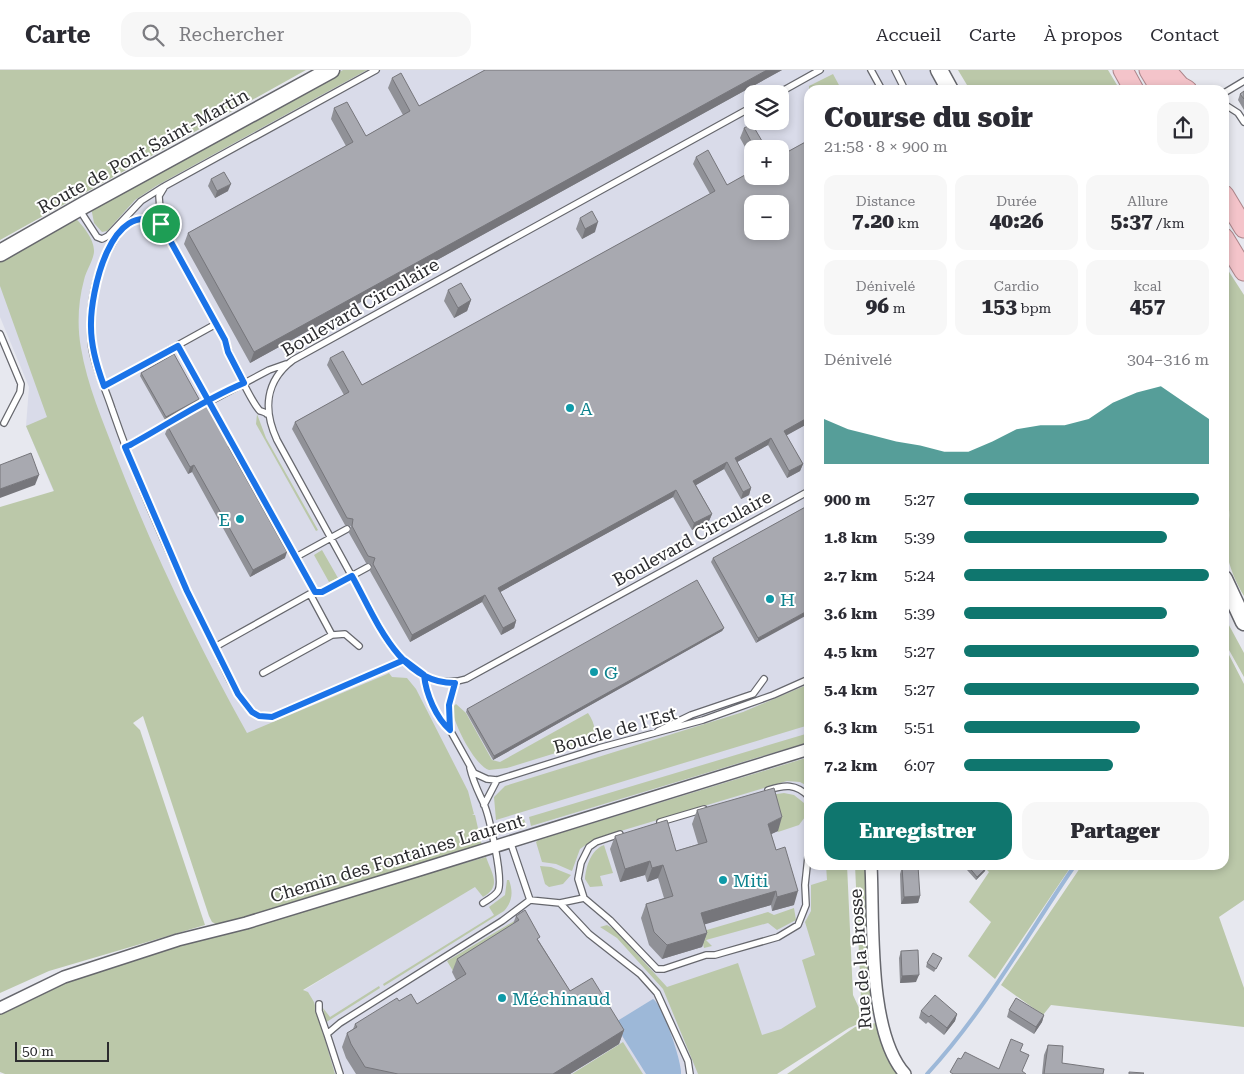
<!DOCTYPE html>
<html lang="fr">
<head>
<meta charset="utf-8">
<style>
  :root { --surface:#fff; --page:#f7f7f7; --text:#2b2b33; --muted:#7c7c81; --line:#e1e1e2; --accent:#0f766e }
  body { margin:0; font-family:"Roboto Serif",serif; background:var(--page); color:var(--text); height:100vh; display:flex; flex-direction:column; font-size:19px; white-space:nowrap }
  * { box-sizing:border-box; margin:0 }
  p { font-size:16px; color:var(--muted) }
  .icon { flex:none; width:28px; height:28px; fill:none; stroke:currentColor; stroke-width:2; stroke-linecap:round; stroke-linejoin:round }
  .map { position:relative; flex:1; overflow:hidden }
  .details { position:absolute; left:804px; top:15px; width:425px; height:785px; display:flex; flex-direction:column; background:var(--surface); border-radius:15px; box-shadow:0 2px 8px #0003 }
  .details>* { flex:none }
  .tools { position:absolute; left:744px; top:15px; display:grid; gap:10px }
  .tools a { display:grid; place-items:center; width:45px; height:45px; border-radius:10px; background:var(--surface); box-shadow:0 2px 8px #0003; font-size:25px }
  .scale { position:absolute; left:15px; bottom:12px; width:94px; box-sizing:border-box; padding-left:5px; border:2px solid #2c2c2f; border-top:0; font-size:14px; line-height:18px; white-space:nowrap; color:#2c2c2f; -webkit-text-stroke:4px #fff; paint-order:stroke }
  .pin { position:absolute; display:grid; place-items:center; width:42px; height:42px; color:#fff; margin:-21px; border:2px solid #fff; border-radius:50%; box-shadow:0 1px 5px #0007 }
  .round { display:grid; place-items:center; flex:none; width:52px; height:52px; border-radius:15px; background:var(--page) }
  .overview { display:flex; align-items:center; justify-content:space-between; height:85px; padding:0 20px }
  h1 { font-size:28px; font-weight:800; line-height:38px }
  .metrics { display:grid; grid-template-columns:repeat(3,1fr); gap:8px; height:85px; padding:5px 20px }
  .metrics div { display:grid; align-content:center; border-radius:12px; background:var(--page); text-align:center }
  .metrics b { font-size:21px; font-weight:800 }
  .metrics small { font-size:14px; font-weight:400 }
  .metrics p { font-size:14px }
  .chart { height:140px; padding:10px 20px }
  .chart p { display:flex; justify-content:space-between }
  .chart svg { width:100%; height:90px; margin-top:5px; fill:var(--accent); opacity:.7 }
  .cta { display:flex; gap:10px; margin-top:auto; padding:10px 20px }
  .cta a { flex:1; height:58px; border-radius:15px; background:var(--accent); color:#fff; font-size:20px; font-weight:800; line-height:58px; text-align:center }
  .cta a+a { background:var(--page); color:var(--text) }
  ul { padding:0 20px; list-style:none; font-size:16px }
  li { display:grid; grid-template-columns:80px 60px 1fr; align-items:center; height:38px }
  li i { height:12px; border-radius:6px; background:var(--accent) }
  header { display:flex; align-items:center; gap:30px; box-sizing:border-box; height:70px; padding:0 25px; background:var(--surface); border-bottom:1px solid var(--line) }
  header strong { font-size:24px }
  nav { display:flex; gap:28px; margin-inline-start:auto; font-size:18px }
  .search { width:350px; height:45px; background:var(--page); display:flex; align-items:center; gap:12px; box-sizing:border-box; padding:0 18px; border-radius:15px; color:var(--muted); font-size:19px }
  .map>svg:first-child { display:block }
  .built { fill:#d9dbe9; fill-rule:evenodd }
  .green { fill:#bbc8a9 }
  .water { fill:#9db8d8 }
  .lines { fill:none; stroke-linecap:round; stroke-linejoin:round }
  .stream { stroke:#9db8d8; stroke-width:4 }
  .service-casing { stroke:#66676d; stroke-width:8 }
  .minor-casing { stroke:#66676d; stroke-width:14 }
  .secondary-casing { stroke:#66676d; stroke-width:19 }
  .trunk-casing { stroke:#ac868b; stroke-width:21 }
  .service { stroke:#fff; stroke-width:5.5 }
  .minor { stroke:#fff; stroke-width:11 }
  .secondary { stroke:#fff; stroke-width:16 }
  .trunk { stroke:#f4c4ca; stroke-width:19 }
  .wall { fill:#909197 }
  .shaded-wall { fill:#76767b }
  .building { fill:#a8a9b0; stroke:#76767b; fill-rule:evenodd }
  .route-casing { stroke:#fff; stroke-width:10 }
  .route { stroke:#1a73e8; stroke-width:6 }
  .culture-dot { fill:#0f9aa8; stroke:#fff; stroke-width:2 }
  .labels { text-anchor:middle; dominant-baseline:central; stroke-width:4; stroke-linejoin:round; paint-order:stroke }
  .street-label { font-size:18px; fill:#2c2c2f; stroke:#fff }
  .culture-label { font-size:18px; fill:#0d838f; stroke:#fff; text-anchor:start }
</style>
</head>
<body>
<header>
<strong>Carte</strong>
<div class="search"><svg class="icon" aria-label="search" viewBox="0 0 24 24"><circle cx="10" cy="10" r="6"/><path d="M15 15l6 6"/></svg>Rechercher</div>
<nav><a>Accueil</a><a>Carte</a><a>À propos</a><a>Contact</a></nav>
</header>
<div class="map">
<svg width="1244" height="1004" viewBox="0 0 1244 1004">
  <rect width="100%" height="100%" fill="#e7e8ef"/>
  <path class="built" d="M332 0H939L950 20H809V795H834L838 931 703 1004H331L303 921 340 898 147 643 26 356 29 317 0 247V183ZM752 24H780V51H752ZM752 79H780V106H752ZM752 134H780V161H752Z"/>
  <path class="green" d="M0 0H306L0 170Z
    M343 0H367L156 116 135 130 107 161 102 162 94 153 91 137Z
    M958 0H1108L1120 20H970Z
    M833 4 840 17 833 20H809V24V16Z
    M74 147C82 154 95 170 94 182 93 191 86 201 84 210 78 232 77 256 81 278 87 315 103 351 116 386 153 481 197 573 247 663L385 605 389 603 392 607 407 608 416 619 468 721 474 744 472 745H475L482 776 218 855 212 852 209 846 143 646 133 653 140 660 205 855 49 901 0 923V437L54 421 26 356 47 347 0 216V188Z
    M1224 194 1244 225V526C1236 513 1229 497 1227 482 1225 463 1235 442 1224 425Z
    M257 344 266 368 318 460 316 461 256 354Z
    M322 480 338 508 329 512 314 485Z
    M1224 546 1244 583V607L1224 571Z
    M1227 581 1244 614V830L1219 847 1244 918V957L1051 935 1043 945 1001 915 1082 795H1224V586Z
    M809 614V655L496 750 494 727 505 716 743 642Z
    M456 634 466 643 492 690 500 692 588 643C596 655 598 665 585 674L507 698 489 700C475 696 453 653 452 638Z
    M809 663V672L531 756 529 747Z
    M809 687V717L800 712 787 711 594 769 580 779 572 801 556 794 542 792 536 772 538 770Z
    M784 723 794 725 804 733 805 747 799 755 778 762 769 731V725Z
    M524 749 527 757C517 760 509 764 500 756Z
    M604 775 613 803 600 806 603 816 590 817 585 809C586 796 591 780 604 775Z
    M486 787C492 804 502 816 483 827L475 817 303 920 308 922 314 932 335 1004H5L0 1002V944L68 910 123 891Z
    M826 795H847L853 925 859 938 865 941 873 940 875 943 860 946V953L849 958 777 1004H698L663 919 617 868 600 857 607 855 614 859 667 917 738 893 762 965 781 959 816 937 802 890 815 885 805 852 811 841V815L827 810Z
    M855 795H867L873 934H863L861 929Z
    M982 795H1072L995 909 968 886 991 852 969 832 989 802Z
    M540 796 551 797 571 805 563 814 549 817 545 814Z
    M507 810H509C513 821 513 831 504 841L384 916 383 914 494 845 489 837 505 825Z
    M794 838 796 850 777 860 768 853 706 870 712 876 704 878 700 862 768 842 774 845Z
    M516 850 520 854 453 901 447 891Z
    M379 916 380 918 325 953 323 938 330 947Z
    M876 953 888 987 899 1004H787L855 957Z
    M623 972 643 1004H572Z"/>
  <path class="water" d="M653 929C662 933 682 992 681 1004H646L614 953Z"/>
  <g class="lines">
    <path class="stream" d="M1224 580V579
      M927 1004C985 941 1027 865 1075 795"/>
    <defs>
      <path id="service" d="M871 0 882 20
        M895 0 905 20
        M1224 23 1244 11
        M777 24 820 0
        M1224 34 1238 43 1244 52
        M752 37 293 290C265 311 263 340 277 370L388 572C408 598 432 620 466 609L809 421
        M79 139 97 167 102 169 108 166 141 131 163 117
        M161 154C145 145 130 148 119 163 97 195 88 232 91 271 93 294 105 317 112 339 139 417 172 492 209 565 220 588 230 616 246 635 253 645 260 646 272 647L404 590
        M0 264 21 314 20 322 4 353
        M178 276 315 521 215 577
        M104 316 216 254
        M207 333 269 300 286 294
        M267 344C267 343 261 341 260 341 252 333 227 282 225 270L161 154 159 126 165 116 376 0
        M125 377 177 349
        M296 487 347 459
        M315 521 322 522 368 497
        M310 524 332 565
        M263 603 332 565 345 564 359 576
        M424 605C426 624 435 648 450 660L474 703 487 709 497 710 599 678 703 650 773 625 809 609
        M450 660 449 635 455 613
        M658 661 691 645 753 624 764 609
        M470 698C473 712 478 721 484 734 489 746 504 810 498 821 495 826 489 829 483 833
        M768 720C784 715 796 713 809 727
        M484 735 497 710
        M660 752 704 739
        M620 764 596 772 589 777 581 793 578 809 584 828 610 850 657 899H664L706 885H715L778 867 798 855 806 835 805 815 809 777
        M510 771 530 830
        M560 833 584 828
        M319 934V941L327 964
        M340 1004 327 964 340 953 502 851 530 830 560 833 589 864 640 904 657 923 688 991 690 1004"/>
      <path id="minor" d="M871 795C874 851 867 962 905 1004
        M0 938 64 907 178 870 246 853 416 801 809 679"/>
      <path id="secondary" d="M939 0 950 20
        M0 183 84 135 331 0
        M1224 509 1244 552"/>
      <path id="trunk" d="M1123 0 1134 20
        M1149 0 1161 20
        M1166 0 1180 16 1187 20
        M1224 125 1244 158
        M1224 168 1244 201"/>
    </defs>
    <use href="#service" class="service-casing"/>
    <use href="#minor" class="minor-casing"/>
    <use href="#secondary" class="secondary-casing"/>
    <use href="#trunk" class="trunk-casing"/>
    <use href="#service" class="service"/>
    <use href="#minor" class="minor"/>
    <use href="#secondary" class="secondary"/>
    <use href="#trunk" class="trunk"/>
  </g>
  <path class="wall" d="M485 0H782L250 293 184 174 188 163 346 76 331 49 334 38 366 66 403 45 388 18 392 8 419 36Z
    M1244 21V40L1238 30 1240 24Z
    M744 58 762 71 750 86 740 68Z
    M809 70V353L786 365 803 394 800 401 787 408 768 375 737 392 751 418 749 425 741 429 724 399 696 415 712 444 709 451 692 460 673 427 500 522 516 551 514 558 501 565 482 532 410 572 370 501 372 495 366 493 349 463 351 456 345 455 292 359 295 352 344 325 327 295 330 288 362 315 710 124 693 94 696 87 727 115Z
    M211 109 228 121 215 128 208 116Z
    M580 148 595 162 582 169 576 159Z
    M448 220 471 230 467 241 454 248 444 231Z
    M141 303 199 329 198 332 165 350 140 306Z
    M172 352 230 378 285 488 250 507 192 402 188 404 165 364 168 357 170 356Z
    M809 435 756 573 711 492 713 488Z
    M724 558 722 561 493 690 466 642 467 639Z
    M697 740 778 761 771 764 794 835 772 841 771 835 704 854 707 863 702 877 662 889 649 875 641 848 646 834 664 828 658 808 647 812 645 805 620 812 610 779 615 766 676 781 698 774 692 754Z
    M967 795H983L985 801 976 810 967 800Z
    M902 797 920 826 918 833 901 834 900 804Z
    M516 846 539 871 570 921 624 960 619 974 570 1004H356L346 988 342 977 347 963 353 959 355 954 399 931 417 934 456 910 452 902 457 889 513 854Z
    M901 881 916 912 900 913 899 888Z
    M942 888 934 902 926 897 927 893Z
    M1009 940 1044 945 1042 952 1034 964 1007 947Z
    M921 941 957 944 955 951 944 965 928 952 926 954 919 948Z
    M1048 975 1062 993 1103 1004H1042L1044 985Z"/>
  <path class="shaded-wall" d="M767 0H782L250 293 254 282Z
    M762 71 759 79H752V84L750 86 753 75Z
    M231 114 228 121 215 128 217 121Z
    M598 152 595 162 582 169 585 159Z
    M471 230 467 241 454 248 458 238Z
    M199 329 198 332 165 350 166 347Z
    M809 347V353L782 368 784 361Z
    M771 368 768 375 732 395 735 388Z
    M727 392 724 399 691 418 693 411Z
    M803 394 800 401 787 408 789 401Z
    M194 395 192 402 188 404 190 397Z
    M39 405 35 415 0 428V419Z
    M751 418 749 425 741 429 743 422Z
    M676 420 673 427 495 525 498 518Z
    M712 444 709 451 692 460 694 453Z
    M287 482 285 488 250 507 253 500Z
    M485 525 482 532 410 572 412 565Z
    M809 540V544L756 573 758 568Z
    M516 551 514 558 501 565 503 558Z
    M724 558 722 561 493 690 494 686Z
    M782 747 778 761 763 768 768 754Z
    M650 791 645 805 620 812 625 799Z
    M663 795 658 808 647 812 652 798Z
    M986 798 985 801 976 810 977 807Z
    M776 821 771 835 696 857 701 843Z
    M798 821 794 835 772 841 777 827Z
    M920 826 918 833 901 834 904 827Z
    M707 863 702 877 662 889 667 875Z
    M919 905 916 912 900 913 902 906Z
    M957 944 955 951 944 965 947 958Z
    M1044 945 1042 952 1034 964 1036 957Z
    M624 960 619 974 570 1004H553Z"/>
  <path class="building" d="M485 0H767L254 282 188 163 353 72 334 38 347 32 366 66 410 41 392 8 401 3 419 36Z
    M1244 21V29L1240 24Z
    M752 54 762 71 753 75 744 58Z
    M809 70V347L784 361 803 394 789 401 771 368 735 388 751 418 743 422 727 392 693 411 712 444 694 453 676 420 498 518 516 551 503 558 485 525 412 565 373 494 375 488 368 486 352 456 353 449 347 448 295 352 349 322 330 288 343 281 362 315 715 121 696 87 708 80 727 115 752 101V106H780V86ZM752 134H780V161H752Z
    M224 102 231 114 217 121 211 109Z
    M592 141 598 152 585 159 580 148Z
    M461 213 471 230 458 238 448 220Z
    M174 284 199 329 166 347 141 303Z
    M205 333 209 334 231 374 228 376 287 482 253 500 194 395 190 397 168 357 173 354 172 352Z
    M31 383 39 405 0 419V395Z
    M809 435V540L758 568 713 488Z
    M697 510 724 558 494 686 467 639Z
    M774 718 782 747 768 754 776 780 785 777 798 821 777 827 776 821 701 843 707 863 667 875 654 862 646 834 673 826 663 795 652 798 650 791 625 799 615 766 667 750 676 781 707 772 697 740Z
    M968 795H983L986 798 977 807 968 796Z
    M918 796 920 826 904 827 902 797Z
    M525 840 540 867 537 869 570 921 592 908 624 960 553 1004H398L365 997 351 974 347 963 357 957 355 954 397 928 399 931 411 924 417 934 466 904 457 889 519 850 516 846Z
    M918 880 919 905 902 906 901 881Z
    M933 883 942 888 936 899 927 893Z
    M935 925 957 944 947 958 931 945 929 947 921 941Z
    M1016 928 1044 945 1036 957 1009 940Z
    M1011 969 1023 974 1020 981 1029 985 1022 1001 1026 1004H953L950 1002 958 988 961 989 965 982 999 999Z
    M1048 975 1063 976 1062 993 1104 999 1103 1004H1044Z
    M1129 1002 1144 1003 1143 1004H1129Z"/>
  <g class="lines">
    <defs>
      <path id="route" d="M161 154 225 270 228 282 244 313C205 329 167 355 130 375L125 377 187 521 238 624 252 642 259 646 272 647 404 590 424 605C426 624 436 648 450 660L449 635 455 613C399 614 375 547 352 506L322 522H315L178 276 104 316C97 297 91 278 91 257 90 223 111 126 161 154"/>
    </defs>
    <use href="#route" class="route-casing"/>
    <use href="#route" class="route"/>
  </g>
  <g class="culture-dot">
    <circle cx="570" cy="338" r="5"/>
    <circle cx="240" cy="449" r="5"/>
    <circle cx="770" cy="529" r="5"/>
    <circle cx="594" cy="602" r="5"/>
    <circle cx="723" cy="810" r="5"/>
    <circle cx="502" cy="928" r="5"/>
  </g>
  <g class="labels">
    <g class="street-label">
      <text transform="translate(143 81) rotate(-29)">Route de Pont Saint-Martin</text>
      <text transform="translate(360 237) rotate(-30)">Boulevard Circulaire</text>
      <text transform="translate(692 468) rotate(-29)">Boulevard Circulaire</text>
      <text transform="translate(615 660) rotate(-16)">Boucle de l'Est</text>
      <text transform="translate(397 788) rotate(-17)">Chemin des Fontaines Laurent</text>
      <text transform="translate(860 889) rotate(-94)">Rue de la Brosse</text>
    </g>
    <g class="culture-label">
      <text x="580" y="338">A</text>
      <text x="230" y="449" text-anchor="end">E</text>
      <text x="780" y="529">H</text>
      <text x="604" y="602">G</text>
      <text x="733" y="810">Miti</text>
      <text x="512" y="928">Méchinaud</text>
    </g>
  </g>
</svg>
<div class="tools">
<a><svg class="icon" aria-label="layers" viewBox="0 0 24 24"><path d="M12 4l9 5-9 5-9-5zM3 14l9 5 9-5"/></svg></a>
<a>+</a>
<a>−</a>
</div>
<div class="scale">50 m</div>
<div class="pin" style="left:161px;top:154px;background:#1e9e55"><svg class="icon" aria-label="arrive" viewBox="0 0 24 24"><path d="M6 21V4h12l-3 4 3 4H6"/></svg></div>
<section class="details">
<div class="overview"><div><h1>Course du soir</h1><p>21:58 · 8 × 900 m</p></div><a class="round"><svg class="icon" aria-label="share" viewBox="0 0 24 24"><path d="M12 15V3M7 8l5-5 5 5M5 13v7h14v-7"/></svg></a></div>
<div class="metrics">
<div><p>Distance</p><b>7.20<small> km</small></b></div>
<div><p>Durée</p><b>40:26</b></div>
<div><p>Allure</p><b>5:37<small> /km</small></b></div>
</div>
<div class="metrics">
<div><p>Dénivelé</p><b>96<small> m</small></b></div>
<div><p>Cardio</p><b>153<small> bpm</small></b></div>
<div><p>kcal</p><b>457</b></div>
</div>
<div class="chart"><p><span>Dénivelé</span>304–316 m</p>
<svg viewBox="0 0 160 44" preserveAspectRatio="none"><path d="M0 44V22L10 27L20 30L30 33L40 35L50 38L60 38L70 33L80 27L90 25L100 25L110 22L120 14L130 9L140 6L150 14L160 22V44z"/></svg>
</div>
<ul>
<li><b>900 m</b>5:27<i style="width:96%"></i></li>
<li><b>1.8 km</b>5:39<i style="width:83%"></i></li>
<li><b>2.7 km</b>5:24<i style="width:100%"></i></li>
<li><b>3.6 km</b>5:39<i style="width:83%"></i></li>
<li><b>4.5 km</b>5:27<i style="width:96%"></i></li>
<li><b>5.4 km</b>5:27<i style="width:96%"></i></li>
<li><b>6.3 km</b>5:51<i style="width:72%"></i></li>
<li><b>7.2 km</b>6:07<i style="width:61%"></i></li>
</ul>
<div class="cta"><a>Enregistrer</a><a>Partager</a></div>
</section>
</div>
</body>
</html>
